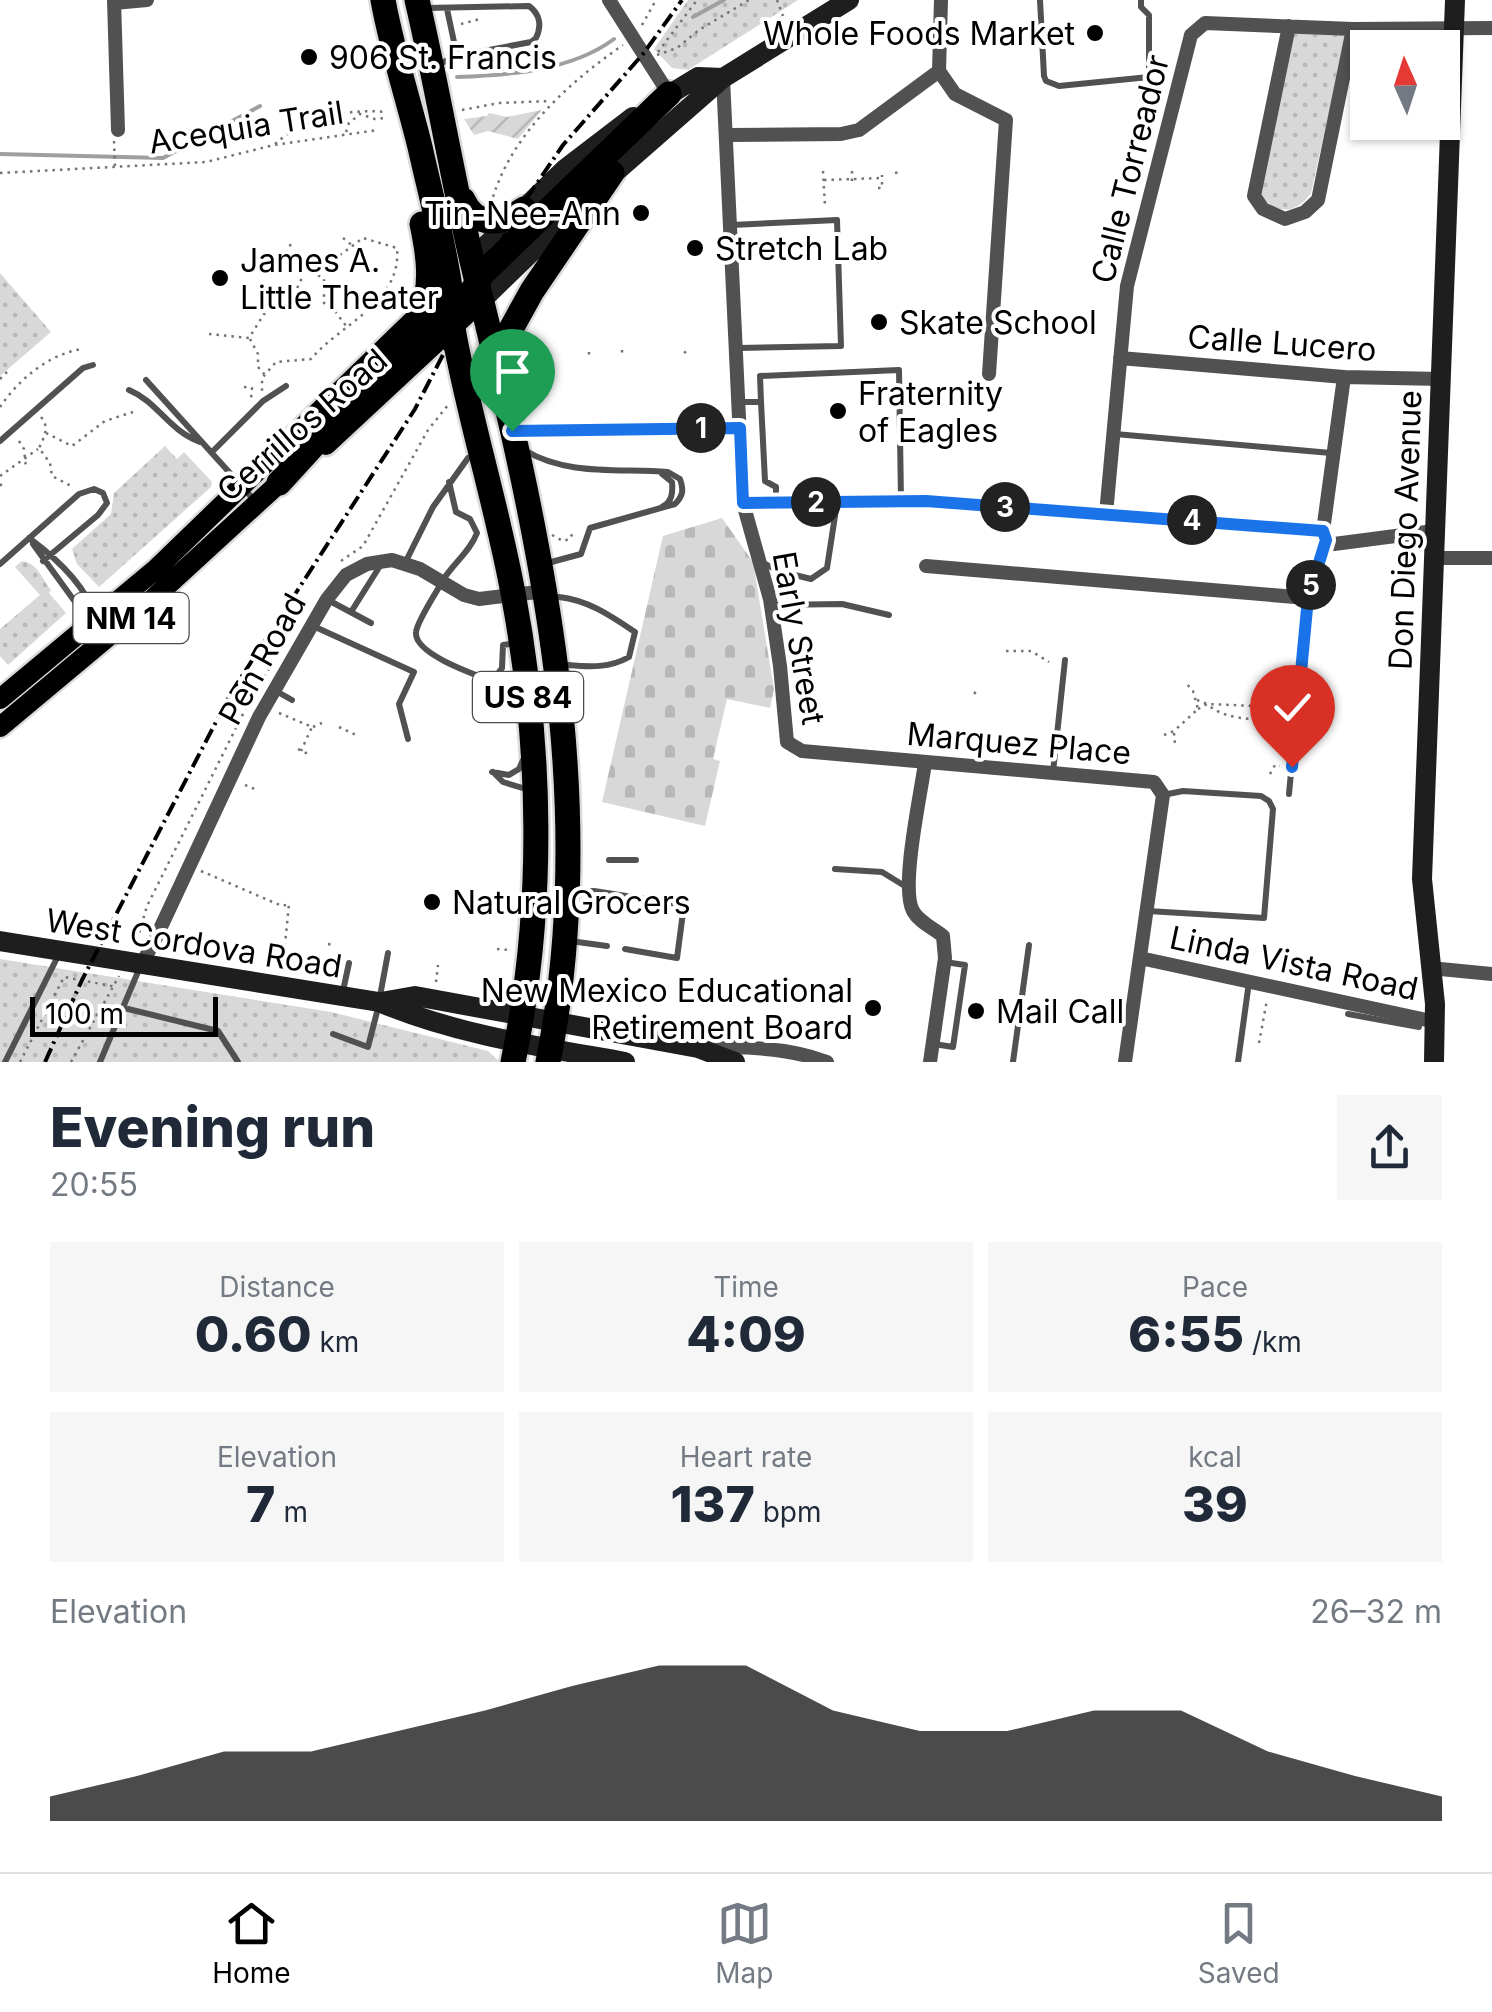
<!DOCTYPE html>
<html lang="en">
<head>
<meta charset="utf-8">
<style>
  :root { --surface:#fff; --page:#f6f6f7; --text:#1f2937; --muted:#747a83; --line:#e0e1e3; --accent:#000 }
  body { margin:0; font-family:Inter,sans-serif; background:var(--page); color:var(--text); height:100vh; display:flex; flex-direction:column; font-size:38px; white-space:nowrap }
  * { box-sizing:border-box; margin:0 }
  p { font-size:32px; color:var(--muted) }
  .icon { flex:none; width:55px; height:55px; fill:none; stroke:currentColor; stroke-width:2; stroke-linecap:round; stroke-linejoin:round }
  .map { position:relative; height:1062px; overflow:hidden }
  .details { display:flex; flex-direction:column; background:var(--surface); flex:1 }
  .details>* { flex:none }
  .needle { width:65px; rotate:357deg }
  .controls { position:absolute; left:1350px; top:30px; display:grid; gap:20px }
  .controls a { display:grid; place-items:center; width:110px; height:110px; border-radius:0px; background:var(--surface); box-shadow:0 2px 8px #0004; font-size:50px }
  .scale { position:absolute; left:30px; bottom:25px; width:188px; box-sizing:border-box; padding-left:10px; border:5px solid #000; border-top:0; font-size:28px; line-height:35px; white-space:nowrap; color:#000; -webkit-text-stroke:8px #fff; paint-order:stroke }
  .pin { position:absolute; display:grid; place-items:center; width:85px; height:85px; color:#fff; margin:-102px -42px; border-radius:50% 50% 50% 0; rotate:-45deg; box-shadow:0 0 10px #0007 }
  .pin .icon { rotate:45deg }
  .km { position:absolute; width:50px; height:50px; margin:-25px; border-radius:50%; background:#222; color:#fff; font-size:28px; line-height:50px; text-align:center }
  .round { display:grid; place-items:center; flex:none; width:105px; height:105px; border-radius:0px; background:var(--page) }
  .head { display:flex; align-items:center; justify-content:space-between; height:170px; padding:0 50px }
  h1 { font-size:55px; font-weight:800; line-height:75px }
  .figures { display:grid; grid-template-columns:repeat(3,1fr); gap:15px; height:170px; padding:10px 50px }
  .figures div { display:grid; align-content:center; border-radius:0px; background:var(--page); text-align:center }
  .figures b { font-size:50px; font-weight:800 }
  .figures small { font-size:28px; font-weight:400 }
  .figures p { font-size:28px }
  .chart { height:280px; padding:20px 50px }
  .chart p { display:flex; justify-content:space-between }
  .chart svg { width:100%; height:180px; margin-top:10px; fill:var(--accent); opacity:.7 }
  .menu { display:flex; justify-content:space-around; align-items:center; height:140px; border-top:2px solid var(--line); background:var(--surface); font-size:28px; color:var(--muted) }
  .menu a { display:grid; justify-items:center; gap:5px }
  .menu .selected { color:var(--accent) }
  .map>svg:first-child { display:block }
  .grass { fill:url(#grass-dots) }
  .cemetery { fill:url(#cemetery-stones) }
  .garden { fill:url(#garden-furrows) }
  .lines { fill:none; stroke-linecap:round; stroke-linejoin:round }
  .stream { stroke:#9f9f9f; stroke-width:4 }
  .primary-casing { stroke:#dbdbdb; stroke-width:25 }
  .highway-casing { stroke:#dbdbdb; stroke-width:30 }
  .path { stroke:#737373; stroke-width:2.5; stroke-dasharray:2.5 5; stroke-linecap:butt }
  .lane { stroke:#515151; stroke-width:6 }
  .street { stroke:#515151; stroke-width:14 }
  .secondary { stroke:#1e1e1e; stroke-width:20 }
  .primary { stroke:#000; stroke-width:20 }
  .highway { stroke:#000; stroke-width:25 }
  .rail { stroke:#000; stroke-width:4; stroke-dasharray:15 5 2.5 5; stroke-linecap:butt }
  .route-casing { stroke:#fff; stroke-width:20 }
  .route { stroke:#1a73e8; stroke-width:12 }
  .poi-dot { fill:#000; stroke:#fff; stroke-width:4 }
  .labels { text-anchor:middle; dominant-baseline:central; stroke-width:8; stroke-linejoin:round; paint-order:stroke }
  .shield { fill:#fff; stroke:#4c4c4c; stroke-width:2.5 }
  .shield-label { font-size:30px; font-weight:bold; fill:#000 }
  .poi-label { font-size:32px; fill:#000; stroke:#fff; text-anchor:start }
  .street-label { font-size:32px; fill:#000; stroke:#fff }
</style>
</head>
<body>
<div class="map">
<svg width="1492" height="1062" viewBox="0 0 1492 1062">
  <defs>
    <pattern id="grass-dots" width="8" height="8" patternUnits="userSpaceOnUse" patternTransform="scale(2.5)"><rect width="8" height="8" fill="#d8d8d8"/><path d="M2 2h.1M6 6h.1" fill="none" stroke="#b8b8b8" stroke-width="1.8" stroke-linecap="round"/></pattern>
    <pattern id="cemetery-stones" width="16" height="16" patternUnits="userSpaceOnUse" patternTransform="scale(2.5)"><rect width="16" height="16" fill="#d8d8d8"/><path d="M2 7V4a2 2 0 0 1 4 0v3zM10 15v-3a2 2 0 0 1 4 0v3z" fill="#b8b8b8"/></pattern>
    <pattern id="garden-furrows" width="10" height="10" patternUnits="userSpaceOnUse" patternTransform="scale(2.5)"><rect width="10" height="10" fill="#d8d8d8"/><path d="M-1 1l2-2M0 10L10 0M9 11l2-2" fill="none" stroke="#b8b8b8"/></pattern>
  </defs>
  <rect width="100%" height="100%" fill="#fff"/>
  <path class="grass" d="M688 0H798L688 70 672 68 654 49Z
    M1292 30 1347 33 1311 193C1294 216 1277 214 1258 194Z
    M0 273 51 332 0 376Z
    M165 446 177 459 184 452 212 482 211 487 99 587 77 564 72 549 111 514 114 493Z
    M22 561C38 563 42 579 51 590L49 593 66 613 8 665 0 656V629L40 595 15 567Z
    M0 959 331 1012 488 1051 500 1062H0Z"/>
  <path class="cemetery" d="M722 518 753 562 774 689 770 708 727 699 713 759 720 761 705 826 602 802 663 536Z"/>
  <path class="garden" d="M542 110 518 139 488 131 474 135 464 119 487 116 489 113 507 117Z"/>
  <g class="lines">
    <path class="stream" d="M693 17 724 0
      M457 77C509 75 571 71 614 39
      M0 154 163 158 260 106"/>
    <defs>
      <path id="primary" d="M326 445 482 300
        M0 699 156 569 430 304
        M0 727 146 605 288 475"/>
      <path id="highway" d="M383 0C392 50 408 98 420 147 430 192 442 236 449 281 452 298 451 316 454 334 470 421 497 506 513 593 542 746 545 910 513 1062
        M417 0C439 94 454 189 477 282 540 537 601 799 548 1062
        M463 200C476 228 501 225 524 209
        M472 291 482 274 669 94
        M420 314C434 288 428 252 422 224
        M506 372V356L511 329 532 291 612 173
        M279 483 344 412 438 323 455 299"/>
    </defs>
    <use href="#primary" class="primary-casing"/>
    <use href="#highway" class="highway-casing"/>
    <path class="path" d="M777 0 783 16
      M461 24 480 19
      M642 25 656 0
      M658 52 697 0
      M657 55 677 48 699 30 749 0
      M462 110 499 103 551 101
      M346 132 349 123 360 114 375 119 385 118
      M114 141 115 168
      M275 144C302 119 348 108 384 112
      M823 171 825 206
      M852 171V184
      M0 173 206 162 274 145 378 130
      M895 173 900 172
      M824 180 882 178
      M878 188H882V175
      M491 204C509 136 568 83 623 45
      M343 238 353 246
      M290 244 293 259 324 279V303L334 310 347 327
      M209 334 249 338 264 314 292 299 307 267 321 260 331 262 363 238 397 248C402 303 340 324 311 359L276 362 262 378V392
      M250 339 258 354V367L265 375
      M622 350V355
      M589 352V355
      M684 353 688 350
      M0 379 7 372
      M244 387 252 388 251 398
      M0 407C19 379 49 354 82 349
      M41 417C50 428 44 437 39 448L50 463 52 476 73 487
      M46 433 72 446 105 421 133 412
      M19 441 24 449 26 468
      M0 476 38 449
      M0 484 2 486
      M552 535 563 541 570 539 573 532
      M341 561 363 546 428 430 448 405
      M1006 651H1031L1049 662
      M974 692 977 695 978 692
      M1197 700 1207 704 1280 707 1285 711
      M1198 709 1207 704C1230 725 1265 714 1287 729
      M279 713 312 727 301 751
      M313 727 322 723
      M339 727 358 736
      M1174 733 1175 744
      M1164 735 1174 731 1198 709 1193 691 1186 683
      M298 749 310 755
      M1270 774 1275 765 1280 766
      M245 785 257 790
      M201 871 282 906 289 904 285 944
      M328 944 333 945
      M135 947 147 906 250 700 281 650
      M497 949 509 950
      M324 961 328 962
      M436 982 438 965
      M1259 1043 1267 1000
      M20 1062 64 977 117 987
      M71 1062 119 976"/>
    <path class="lane" d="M1040 0 1044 76 1046 81 1059 86 1149 77V15L1141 7V0
      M427 8 529 6C540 14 542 26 536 38L531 42 457 56 437 65
      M447 9 457 56
      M731 225 837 220 841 346 738 348
      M146 380 256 502
      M129 390C158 402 167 429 200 442
      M740 402H761L760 376 899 370 901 501
      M761 402 765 481 776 487V503
      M519 430 740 428
      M1115 434 1331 453
      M0 441 83 368 93 365
      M526 451C568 476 620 468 668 472L680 479C684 490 683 496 675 504L590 528 581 554 544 564
      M212 452 263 401 286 386
      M662 474 672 482C673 493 672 502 662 507
      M449 482 456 512 470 519 477 533C470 551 456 561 445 577 439 588 417 621 416 632 413 657 492 680 513 689L521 688
      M29 538C56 558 85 584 95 616
      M33 544 81 610 95 617
      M761 562 779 571 811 579 827 568 837 503
      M405 563 433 507 468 458 476 456
      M0 564 79 494 94 489 103 493 107 503 98 515 43 561
      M559 597C588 600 611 616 635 632L629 657C610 668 590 667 568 665
      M328 600 371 623
      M772 605 842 604 889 615
      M351 612 380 566
      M313 626 414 672 399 704 408 739
      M493 680 502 668 503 645 516 643
      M276 691 292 700
      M492 772 509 775 519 769 523 760
      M493 772 503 782 526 789
      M1053 772 1065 660
      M1289 794 1307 599
      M609 860H636
      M835 869 882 872 908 888
      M572 892 594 891 684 905 677 958 625 949
      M1148 911 1264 918 1273 809 1269 801 1261 796 1183 791 1163 795
      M570 941 607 946
      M343 991 349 963
      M380 996 388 953
      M124 1008 218 1031 238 1062
      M1348 1014 1419 1027
      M333 1034 368 1047 378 1008
      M934 1044 953 1047 965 965 945 962
      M5 1062 59 954
      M100 1062 140 967
      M1013 1062 1029 945
      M1238 1062 1249 982"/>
    <path class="street" d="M114 0 118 130
      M609 0 669 94
      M941 0 939 71 955 94 1006 120 989 374
      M114 3 147 0
      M1289 26 1254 196 1263 209 1285 219 1305 212 1318 200 1353 29
      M723 78 743 503 770 599 780 666 787 742 802 751 1154 782 1163 795 1125 1062
      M728 135 841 134 859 130 939 71
      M1120 358 1344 377 1441 379
      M743 503 914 501 1323 531
      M1106 514 1127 286 1191 35 1205 23 1353 29 1492 28
      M1326 540 1334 544 1434 531
      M1433 558H1492
      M926 566 1307 598 1326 540 1323 531 1344 377
      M925 763C921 793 900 888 913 911 919 922 933 928 943 936L945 958 930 1062
      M1140 958 1436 1022
      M140 966 153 944 259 717 327 599 346 575 367 564 392 560 420 569 464 595 479 599 546 591
      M1430 968 1492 974
      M704 1048C744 1046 789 1048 827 1062"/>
    <path class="secondary" d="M657 102 698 77 723 78
      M603 183 723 78 849 0
      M472 259 565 169 633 117
      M482 300 582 203
      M0 941 379 1002C457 1035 542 1047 625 1062
      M381 1002 415 996 698 1048 735 1062
      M1434 1062 1435 1004 1422 879 1455 0"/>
    <use href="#primary" class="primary"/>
    <use href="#highway" class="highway"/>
    <path class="rail" d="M45 1062 82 980 231 693 415 409 514 217 563 145 643 54 682 0"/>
  </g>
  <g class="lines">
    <defs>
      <path id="route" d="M512 431 740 428 743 503 926 501 1323 531 1326 540 1308 598 1292 767"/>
    </defs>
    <use href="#route" class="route-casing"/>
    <use href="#route" class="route"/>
  </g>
  <g class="poi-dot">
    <circle cx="1095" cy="33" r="10"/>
    <circle cx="309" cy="57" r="10"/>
    <circle cx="641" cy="213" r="10"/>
    <circle cx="695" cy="248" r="10"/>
    <circle cx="220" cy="278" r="10"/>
    <circle cx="879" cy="322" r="10"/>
    <circle cx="838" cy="411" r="10"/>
    <circle cx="432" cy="902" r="10"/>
    <circle cx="873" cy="1008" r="10"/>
    <circle cx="976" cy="1011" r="10"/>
  </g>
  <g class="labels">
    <g class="shield">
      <rect x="73.5" y="593" width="115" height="50" rx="8"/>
      <rect x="473" y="672" width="110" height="50" rx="8"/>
    </g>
    <g class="shield-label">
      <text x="131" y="618">NM 14</text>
      <text x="528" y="697">US 84</text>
    </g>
    <g class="poi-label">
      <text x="1075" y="33" text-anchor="end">Whole Foods Market</text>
      <text x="329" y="57">906 St. Francis</text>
      <text x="621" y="213" text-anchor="end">Tin-Nee-Ann</text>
      <text x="715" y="248">Stretch Lab</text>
      <text x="240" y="260">James A.<tspan x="240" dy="37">Little Theater</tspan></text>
      <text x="899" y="322">Skate School</text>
      <text x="858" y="393">Fraternity<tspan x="858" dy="37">of Eagles</tspan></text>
      <text x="452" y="902">Natural Grocers</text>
      <text x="853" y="990" text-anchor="end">New Mexico Educational<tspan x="853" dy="37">Retirement Board</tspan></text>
      <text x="996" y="1011">Mail Call</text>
    </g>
    <g class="street-label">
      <text transform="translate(246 127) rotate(-9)">Acequia Trail</text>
      <text transform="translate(1130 169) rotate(-76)">Calle Torreador</text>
      <text transform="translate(1282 343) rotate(4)">Calle Lucero</text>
      <text transform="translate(302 425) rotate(-41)">Cerrillos Road</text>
      <text transform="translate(1405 530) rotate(-88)">Don Diego Avenue</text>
      <text transform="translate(799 638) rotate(80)">Early Street</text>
      <text transform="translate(262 659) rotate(-61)">Pen Road</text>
      <text transform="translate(1019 743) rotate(5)">Marquez Place</text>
      <text transform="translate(194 943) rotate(9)">West Cordova Road</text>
      <text transform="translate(1294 963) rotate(12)">Linda Vista Road</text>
    </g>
  </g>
</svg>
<div class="controls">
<a><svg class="needle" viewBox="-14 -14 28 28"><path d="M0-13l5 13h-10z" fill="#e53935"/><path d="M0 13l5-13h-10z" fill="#747a83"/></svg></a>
</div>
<div class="scale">100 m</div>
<div class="pin" style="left:512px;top:431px;background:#1e9e55"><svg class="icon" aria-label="arrive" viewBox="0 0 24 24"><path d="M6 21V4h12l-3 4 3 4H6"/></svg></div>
<div class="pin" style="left:1292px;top:767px;background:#d93025"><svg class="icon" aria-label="check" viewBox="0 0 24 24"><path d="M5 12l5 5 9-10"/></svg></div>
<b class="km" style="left:701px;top:428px">1</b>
<b class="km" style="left:816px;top:502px">2</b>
<b class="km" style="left:1005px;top:507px">3</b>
<b class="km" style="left:1192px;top:520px">4</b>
<b class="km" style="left:1311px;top:585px">5</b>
</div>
<section class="details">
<div class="head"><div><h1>Evening run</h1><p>20:55</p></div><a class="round"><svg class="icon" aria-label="share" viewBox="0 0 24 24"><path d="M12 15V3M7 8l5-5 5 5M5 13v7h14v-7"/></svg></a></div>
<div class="figures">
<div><p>Distance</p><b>0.60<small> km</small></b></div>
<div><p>Time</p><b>4:09</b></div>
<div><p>Pace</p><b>6:55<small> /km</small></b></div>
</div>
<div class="figures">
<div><p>Elevation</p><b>7<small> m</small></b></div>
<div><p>Heart rate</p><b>137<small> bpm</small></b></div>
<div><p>kcal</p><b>39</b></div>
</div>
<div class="chart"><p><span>Elevation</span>26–32 m</p>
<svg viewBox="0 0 160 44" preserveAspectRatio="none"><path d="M0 44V38L10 33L20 27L30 27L40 22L50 17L60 11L70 6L80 6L90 17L100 22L110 22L120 17L130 17L140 27L150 33L160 38V44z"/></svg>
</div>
</section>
<nav class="menu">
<a class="selected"><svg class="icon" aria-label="home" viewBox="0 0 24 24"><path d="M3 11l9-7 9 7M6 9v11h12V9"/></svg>Home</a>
<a><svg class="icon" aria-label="map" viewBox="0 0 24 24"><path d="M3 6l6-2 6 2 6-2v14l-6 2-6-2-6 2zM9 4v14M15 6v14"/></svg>Map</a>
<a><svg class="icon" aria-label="saved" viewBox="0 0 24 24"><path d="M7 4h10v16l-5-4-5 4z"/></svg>Saved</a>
</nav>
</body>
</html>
